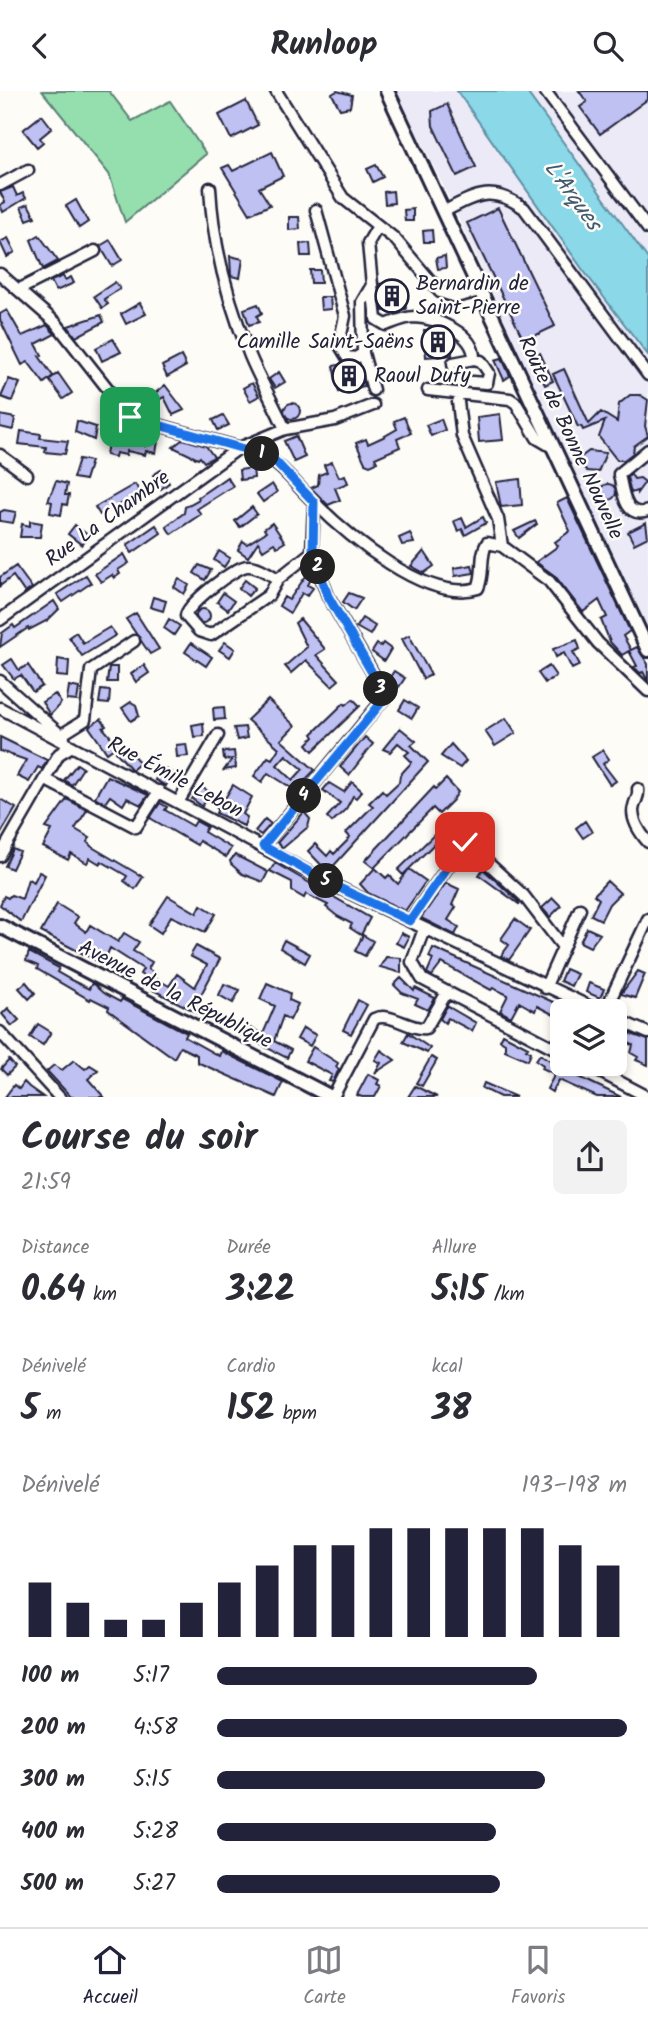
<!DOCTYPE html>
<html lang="fr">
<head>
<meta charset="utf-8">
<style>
  :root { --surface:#fff; --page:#f2f2f3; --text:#2b2b33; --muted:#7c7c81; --line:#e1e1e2; --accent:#22223b }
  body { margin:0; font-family:Kalam,sans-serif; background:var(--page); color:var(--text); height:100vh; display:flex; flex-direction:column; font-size:26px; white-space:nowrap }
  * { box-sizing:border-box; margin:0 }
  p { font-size:23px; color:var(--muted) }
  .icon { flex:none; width:38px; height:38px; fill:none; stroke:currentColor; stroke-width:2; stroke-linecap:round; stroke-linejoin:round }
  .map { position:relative; height:1006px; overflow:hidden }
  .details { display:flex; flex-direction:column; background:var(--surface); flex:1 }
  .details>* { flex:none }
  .fabs { position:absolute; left:550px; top:908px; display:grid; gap:14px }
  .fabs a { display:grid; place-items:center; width:77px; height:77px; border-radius:10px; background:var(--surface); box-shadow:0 4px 10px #0003; font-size:35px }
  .pin { position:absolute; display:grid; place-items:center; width:60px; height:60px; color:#fff; margin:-30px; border-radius:14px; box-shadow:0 4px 10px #0006 }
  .km { position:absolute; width:35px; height:35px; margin:-18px; border-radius:50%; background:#222; color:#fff; font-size:19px; line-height:35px; text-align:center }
  .round { display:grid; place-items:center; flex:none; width:74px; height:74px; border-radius:10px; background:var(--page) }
  .overview { display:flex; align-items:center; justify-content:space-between; height:119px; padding:0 21px }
  h1 { font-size:38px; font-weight:600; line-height:52px }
  .figures { display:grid; grid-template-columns:repeat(3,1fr); gap:10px; height:119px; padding:7px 21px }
  .figures div { display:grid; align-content:center }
  .figures b { font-size:35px; font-weight:600 }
  .figures small { font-size:19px; font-weight:400 }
  .figures p { font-size:19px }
  .chart { height:196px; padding:14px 21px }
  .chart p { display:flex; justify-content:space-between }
  .chart svg { width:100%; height:126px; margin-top:7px; stroke:var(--accent); stroke-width:6 }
  ul { padding:0 21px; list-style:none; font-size:23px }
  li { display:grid; grid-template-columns:112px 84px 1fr; align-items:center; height:52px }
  li i { height:18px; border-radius:9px; background:var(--accent) }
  header { display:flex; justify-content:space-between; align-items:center; height:91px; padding:0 21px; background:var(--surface); font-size:32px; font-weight:600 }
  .tab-bar { display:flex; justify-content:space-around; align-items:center; height:98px; border-top:2px solid var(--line); background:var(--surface); font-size:19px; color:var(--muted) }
  .tab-bar a { display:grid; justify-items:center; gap:4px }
  .tab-bar .on { color:var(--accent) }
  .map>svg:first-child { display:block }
  .built { fill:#ebeaf6 }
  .green { fill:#95deae; stroke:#5c8074; stroke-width:2 }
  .water { fill:#8ad8e8; stroke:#608fa3; stroke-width:2 }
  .building { fill:#c0c1f3; stroke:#22223b; stroke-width:2; fill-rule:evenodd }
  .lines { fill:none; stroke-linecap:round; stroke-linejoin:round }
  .minor-casing { stroke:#22223b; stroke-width:15 }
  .major-casing { stroke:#22223b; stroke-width:18 }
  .minor { stroke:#fdfcf7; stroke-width:10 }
  .major { stroke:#fdfcf7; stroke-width:12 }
  .route-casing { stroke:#fff; stroke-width:14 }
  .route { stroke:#1a73e8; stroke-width:9 }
  .labels { text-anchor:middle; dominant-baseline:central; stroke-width:5; stroke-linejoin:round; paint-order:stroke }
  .poi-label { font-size:21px; fill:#22223b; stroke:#fdfcf7; text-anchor:start }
  .street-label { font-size:21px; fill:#22223b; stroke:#fdfcf7 }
  .water-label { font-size:23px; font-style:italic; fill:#41596f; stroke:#fdfcf7 }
</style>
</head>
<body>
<header><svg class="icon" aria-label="back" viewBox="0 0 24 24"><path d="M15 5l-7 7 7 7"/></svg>Runloop<svg class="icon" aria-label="search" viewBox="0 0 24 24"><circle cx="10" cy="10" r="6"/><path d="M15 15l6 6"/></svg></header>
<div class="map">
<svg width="648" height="1007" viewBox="0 0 648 1007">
  <rect width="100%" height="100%" fill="#fdfcf7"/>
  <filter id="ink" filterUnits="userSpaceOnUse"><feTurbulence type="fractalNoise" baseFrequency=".0143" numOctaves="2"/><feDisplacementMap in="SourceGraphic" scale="14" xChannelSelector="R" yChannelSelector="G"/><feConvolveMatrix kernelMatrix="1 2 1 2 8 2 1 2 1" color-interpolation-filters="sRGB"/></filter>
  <g filter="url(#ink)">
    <path class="built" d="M396 0H457L583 179 648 264V544L445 98Z
      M526 0H648V168Z"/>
    <path class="green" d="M42 0H109L132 30 170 10 206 63 125 131 109 83Z"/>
    <path class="water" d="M457 0H526L648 168V264L583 179Z"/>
    <path class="building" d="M337 0 352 4 350 16 340 18 332 3Z
      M579 0H648V8L600 43 580 16 587 11Z
      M246 10 258 34 231 48 219 24Z
      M447 13 476 76 457 85 433 35 432 20Z
      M42 24 52 37 40 47 43 51 37 56 23 39Z
      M272 61 283 85 259 97 270 114 250 123 222 77 229 74 233 80Z
      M376 74 383 86 373 91 367 78Z
      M13 96 17 105 23 102 26 107 3 121 0 114 5 111 0 101Z
      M393 100 394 112 385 113 384 101Z
      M76 109 88 131 79 137 66 115Z
      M28 113 35 126 27 129 21 116Z
      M498 117 555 235 524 250 467 132Z
      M413 118V130H405L404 119Z
      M289 126H299L300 138 289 139Z
      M432 139 433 151H424L423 140Z
      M39 144 58 170 43 178 31 149Z
      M8 147 15 161 7 166 0 151Z
      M110 149 122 169 112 175 100 155Z
      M310 152 311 165H301L300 153Z
      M230 165 243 168 240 187 231 185Z
      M445 165 446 177 438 178 436 167Z
      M310 179H320L321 192H311Z
      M63 185 65 189 71 186 74 192 56 200 51 190Z
      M115 191 120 198 104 208 108 213 102 217 94 205Z
      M403 191 406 218 383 220 379 193Z
      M320 206H330L331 218 321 219Z
      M140 212 146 223 126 233 121 223Z
      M258 213 262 222 257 225 259 231 249 234 244 218Z
      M7 219 22 245 47 234 55 243 36 253 42 264 39 265 53 285 44 292 28 271 22 274 0 229V223Z
      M101 224 104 231 76 246 68 235Z
      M424 239H437L451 245 452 264 426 266Z
      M113 248 121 261 102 270 96 257Z
      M540 262 553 290 545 294 531 266Z
      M181 265 186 275 167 286 162 275Z
      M502 267 510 285 504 289 495 269Z
      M344 273 358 274 364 295 339 301 333 275Z
      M564 278 589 333 601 321 617 331 619 313 630 304H640L648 309 645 335 648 345 634 355 633 362 624 369H617L599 346 605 330 583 339 581 335 578 336 553 283Z
      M279 281 285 291 275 297 269 288Z
      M58 282 72 302 63 308 49 289Z
      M9 288 20 292 12 310 1 306Z
      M252 292 259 305 250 310 243 297Z
      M165 294 184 319 173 324 164 306 140 320 134 310 151 300 153 304Z
      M284 320a8 8 0 1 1 16 0a8 8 0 1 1-16 0Z
      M500 323 503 349 479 351 477 326Z
      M0 324 15 327 13 339 0 336Z
      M223 324 229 334 218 339 213 329Z
      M404 326 411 342 397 348 400 356 375 367 377 371 370 374 365 372 356 352 366 348 368 353 383 346 397 338 394 330Z
      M441 328 445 339 431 345 426 334Z
      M77 330 96 336 94 349 75 341Z
      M21 340 41 343 40 347 68 350 65 363 45 361 46 356 19 353Z
      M296 345 305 366 294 371 284 350Z
      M139 346 145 355 153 349 158 350 156 362 146 360 145 364 127 360 126 364 116 362 115 366 106 364 108 351 137 354Z
      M183 348 206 355 214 366 204 371 200 366 198 368 173 356Z
      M589 360 606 362 598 381 587 380 582 375 581 366Z
      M79 368 91 370 85 389 73 387Z
      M332 371 339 386 345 384 348 392 335 397 340 409 328 414 311 397 318 394 319 384 327 381 324 374Z
      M253 377 254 387 240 389 239 379Z
      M161 379 169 392 161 398 153 384Z
      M631 383 634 388 640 387 645 391 637 402V400L631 402 627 386Z
      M227 386 233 395 197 418 201 423 171 443 166 435 184 422 185 416 199 408 198 406Z
      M520 388 522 414 501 416 496 391Z
      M56 390 67 393 65 404H69L67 414 63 413 61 424 50 422 52 411 48 410Z
      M600 401a8 8 0 1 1 16 0a8 8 0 1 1-16 0Z
      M135 393 141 403 100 424 95 416Z
      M272 393 277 401 263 411 257 403Z
      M567 407 630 540 623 545 631 559 637 556 648 573V590L643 581 640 582 634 576 637 575 629 560 622 564 610 551 601 529 607 526 599 509 583 521 555 485 536 471 558 455 555 451 570 440 557 412Z
      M252 416 257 423 240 436 235 430Z
      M4 419 16 421 13 432 0 430V421Z
      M483 426 486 432 465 444 462 438 458 440 454 430 462 427 466 436Z
      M30 430 42 432 40 446H20L22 433 30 435Z
      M535 430 537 433 519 447 514 440Z
      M272 432 285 451 277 456 274 452 263 459 258 451 248 466 238 459 243 450 247 453 266 441 264 438Z
      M646 432 648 446 634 453 628 441Z
      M75 434 89 445 82 454 68 443Z
      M156 434 161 442 132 462 127 454Z
      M410 442 414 452 402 454 399 447Z
      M219 460 230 467 224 476 214 469Z
      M424 460 434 475 424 482 411 475Z
      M124 463 129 472 118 479 120 483 114 487 112 484 101 491 95 483Z
      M199 474 211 479 205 489 194 482Z
      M472 474 474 482 455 485 454 477Z
      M16 475 32 497 25 502 13 485 0 495V486Z
      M86 484 91 492 63 511 57 503Z
      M306 485 311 488 308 494 313 497 307 505 302 502 290 522 279 515 284 506 289 509Z
      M179 488 189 494 184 503 174 496Z
      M245 489 255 497 248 505 239 497Z
      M223 502 234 510 228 519 217 511Z
      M349 502 362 507 354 519 343 511Z
      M153 506 166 510 163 520 150 516Z
      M54 510 59 518 48 529 29 539 28 537 0 556 2 542 13 534 15 537Z
      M196 525a7 7 0 1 1 14 0a7 7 0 1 1-14 0Z
      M136 522 159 558 150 563 126 528Z
      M362 527 375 535 370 544 356 536Z
      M169 528 180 535 174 544 164 537Z
      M300 528 325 558 316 564 339 589 332 595 306 569 291 582 285 575 307 556 295 532Z
      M110 536 116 544 82 565 69 546 76 541 83 552Z
      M409 544 431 584 423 588 402 548Z
      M577 549 580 558 573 561 580 574 572 578 564 562 556 566 553 558Z
      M225 551 235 558 230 566 219 559Z
      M191 552 212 566 206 575 185 561Z
      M383 552 391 558 384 570 372 561 377 553 381 555Z
      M12 568 19 579 28 574 42 595 33 601 21 584 14 588 3 574Z
      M58 568 69 570 68 586 57 585Z
      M144 574 149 582 136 591 131 583Z
      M549 575 556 585 545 592 538 582Z
      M109 576H117V591H107Z
      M394 580 405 587 399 596 388 589Z
      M69 595 79 597 77 610 67 609Z
      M101 599 110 600 109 613 99 612Z
      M55 603 61 612 50 624 42 611Z
      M353 608 360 615 313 660 307 653 314 646 312 643 344 612 346 614Z
      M268 609 295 635 281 649 315 679 295 699 268 682 262 691 254 685 268 666 272 668 279 657 247 629ZM286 664 303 678 293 689 277 674Z
      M405 609 418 617 412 627 399 619Z
      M131 611 136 614 139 625 131 630 122 617Z
      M224 616 225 628 214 629 213 617Z
      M506 627 516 642 495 655 485 640Z
      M101 628 106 635 103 637 118 654 107 662 89 636Z
      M203 632 204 645 194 646 192 634Z
      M245 636 247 647 237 649 234 637Z
      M400 637 416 650 411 654 428 671 328 781 308 760 315 753 327 765 331 760 334 763 348 749 350 746 346 742 373 715 369 712 382 699 386 703 399 691 400 684 412 671 405 664 409 661 398 652 390 661 383 658Z
      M0 646 47 669 42 678 38 676 29 691 17 685 26 669 0 660Z
      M365 646 373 653 349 684 340 676Z
      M186 653 188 665 177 666 176 654Z
      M451 653 466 670 460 677 441 665Z
      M124 654 140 672 132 679 116 661Z
      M603 659 609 668 603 673 616 690 610 694 592 666Z
      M234 660 236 677 224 679 232 668 224 669 223 661Z
      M77 673 83 677 72 694 64 689Z
      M162 676 172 682 166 695 155 689Z
      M107 685 148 704 141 714 127 707 123 714 110 705 105 712 95 706Z
      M446 688 458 701 453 709 439 723 433 717 374 777 365 770 434 696 436 698Z
      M352 691 362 700 356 707 353 705 346 718 332 731 327 726 340 712 323 699 329 692 344 701Z
      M233 694 252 706 243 723 247 726 244 735 216 722 218 718 207 708 202 715 192 708 201 696 224 709Z
      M0 708 16 717 0 744Z
      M67 708 87 719 75 738 90 747 87 751 92 756 143 786 135 798 124 790 127 785 101 770 100 773 90 767 87 772 71 763 68 769 43 756 52 739 46 737Z
      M160 712 167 716 165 719 193 735 196 730 207 736 204 741 231 757 226 766 199 750 197 754 150 727Z
      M304 721 310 728 308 736 283 757 277 752Z
      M265 728 271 733 261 744 255 740Z
      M585 730 592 741 583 747 576 737Z
      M445 733 450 737 409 778 426 790 405 820 368 802 360 793 375 777 386 787 389 784 398 793 409 778 403 784 398 779Z
      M464 738 468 743 459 746 446 766V760Z
      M13 758 20 761 12 778 5 775Z
      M235 764 268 781 263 791 242 783 231 773 230 770Z
      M275 772 370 827 361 844 350 837 352 833 337 825 326 816 328 814 306 803 304 807 292 800V791L270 780Z
      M483 778 518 810 520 814 479 784Z
      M39 781 45 784 21 831 0 814 4 805 8 807 11 804 22 808 28 788 34 791Z
      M607 790 620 802 609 813 601 829 591 824 599 808 594 804Z
      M446 792 459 798 452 814 456 816 448 829 459 836 455 844 421 827Z
      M168 805 197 822 201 814 216 823 205 841 171 825 161 842 149 834Z
      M553 807 561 815 550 826 542 817Z
      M57 813 78 826 74 832 86 841 90 834 118 851 124 842 139 851 133 860 152 871 148 878 156 883 152 891 140 883 143 878 110 857 103 873 41 841Z
      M515 828 530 839 509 869 501 865 509 854 501 848Z
      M587 837 600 843 590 856 580 851Z
      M401 842 409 846 404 856 396 852Z
      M363 844 373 850 365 865 355 860Z
      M284 849 310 863 305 872 280 857Z
      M196 855 220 868 197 911 202 914 198 922 151 898 157 888 169 895 177 883 195 896 207 874 190 865Z
      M433 857 562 915V928L537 915 535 920 519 911 511 926 500 920 508 904 493 897 491 899 442 872 432 885 427 882 433 868 429 866Z
      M29 861 59 877 57 881 71 889 89 898 92 892 103 902 120 911 122 908 183 940 187 942 185 946 219 965 221 960 283 991 276 1006 197 971V964L180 956 174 967 108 919 109 916 91 907 90 909 37 878 38 875 26 870Z
      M386 866 401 867V882L380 876Z
      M565 878 577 883 571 895 560 890Z
      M638 880 645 883 635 907 621 903Z
      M401 887 414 900 415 897 435 907 428 919 415 913 418 908 402 902 394 894Z
      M26 891 35 902 29 908 19 897Z
      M267 892 290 902 289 909 298 913 290 929 283 925 274 950 291 959 287 967 234 940 239 932 263 943 275 915 260 908Z
      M589 892 604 898 600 907 586 901Z
      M224 893 240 899 233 912 219 904Z
      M358 909 367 914 351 943 343 939Z
      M447 915 476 932 472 940 448 927 445 932 440 928Z
      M8 917 19 929 12 935 2 923Z
      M38 933 51 941 43 954 30 946Z
      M303 937 316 944 310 955 297 948Z
      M614 937 648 949V974L636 969 638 966 631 962 633 954 620 948 614 959Z
      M408 942 430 957 427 962 403 951Z
      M503 943 528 956 526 958 531 961 528 969 505 959V952L500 949Z
      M313 956 338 972 336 976 339 978 333 991 329 990 332 984 305 970Z
      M381 959 395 969 375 982 381 972 375 969Z
      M540 963 567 980 621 1006H597L559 989 552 1001 547 998 555 983 542 977 543 974 536 969Z
      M431 966 437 969 422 995 416 992Z
      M9 969 15 976 7 984 1 978Z
      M74 969 85 978 90 974 98 979 88 988 104 1006H71L47 980 54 974 62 979Z
      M368 983 379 989 377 993 381 995 375 1006H362L357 1004Z
      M24 991 29 996 43 1006H5L14 994 19 998Z
      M484 992 516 1006H500L482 997Z
      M415 995 437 1006H408Z"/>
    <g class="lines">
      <defs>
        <path id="minor" d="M276 0 343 107 395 148 440 201 456 206 480 200
          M545 0 648 138
          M0 94 28 79
          M210 97C213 155 228 211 250 265 260 289 274 313 285 338
          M316 119 345 225 339 253 347 266 356 267 363 262 362 211 372 194 368 152 378 135
          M443 121C476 104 491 94 524 117L648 284
          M0 183 56 232 130 326 262 363C283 375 296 394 313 410 347 444 427 513 478 497 485 482 479 465 487 452L502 455 549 490 598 552 648 600
          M372 194 376 228 386 234C394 231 405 226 414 226 436 227 475 242 474 268L453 272 457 290 487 292 489 282 481 270 474 268
          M20 198 95 160
          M363 262 373 299
          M428 299 510 308 516 312 537 347 554 357
          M458 311 462 345 498 428 502 455
          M648 359 619 383C623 400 624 428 648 420
          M0 364 27 384
          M278 488C269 483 259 475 248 475 236 475 187 513 186 525L199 540 211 544 269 504 278 488 312 461
          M0 529 239 357 285 338 335 329 373 314
          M0 590 64 647
          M0 617 331 793 599 920
          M61 644 85 629 91 579 134 550
          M46 689 136 736 159 700
          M638 698C639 706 636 707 634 715 630 727 640 742 648 751
          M179 710 218 644
          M263 755 386 605 328 505 312 461 314 411
          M0 765 59 663 72 655
          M410 830 465 751 524 805 563 856
          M424 838 412 871 422 888 562 961
          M545 897 580 818
          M605 920 648 828
          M614 927 648 942
          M0 941 60 1007
          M585 973 648 1006
          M333 1006 374 928C390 920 409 939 426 937L447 901"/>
        <path id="major" d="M387 0 648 559
          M0 835 333 1007"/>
      </defs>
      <use href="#minor" class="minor-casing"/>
      <use href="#major" class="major-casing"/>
      <use href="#minor" class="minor"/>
      <use href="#major" class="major"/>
    </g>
  </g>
  <g class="lines" filter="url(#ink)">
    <defs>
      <path id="route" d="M130 326 262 363 276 371 314 411 313 461 328 505 386 606 263 755 331 793 410 830 465 751"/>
    </defs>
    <use href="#route" class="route-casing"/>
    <use href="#route" class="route"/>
  </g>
  <defs>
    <symbol id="building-ring" viewBox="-11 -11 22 22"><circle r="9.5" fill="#fdfcf7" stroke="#22223b" stroke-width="1.5"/><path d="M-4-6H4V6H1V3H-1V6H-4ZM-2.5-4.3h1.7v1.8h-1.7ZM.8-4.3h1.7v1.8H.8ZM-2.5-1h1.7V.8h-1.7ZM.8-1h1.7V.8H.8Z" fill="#22223b"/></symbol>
  </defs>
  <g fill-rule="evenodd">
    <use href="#building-ring" x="373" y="186" width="38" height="38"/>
    <use href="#building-ring" x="419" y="232" width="38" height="38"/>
    <use href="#building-ring" x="330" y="266" width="38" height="38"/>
  </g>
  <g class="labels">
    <g class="poi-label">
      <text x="416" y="193">Bernardin de<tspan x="416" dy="24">Saint-Pierre</tspan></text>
      <text x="414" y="251" text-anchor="end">Camille Saint-Saëns</text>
      <text x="374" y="285">Raoul Dufy</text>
    </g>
    <g class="street-label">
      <text transform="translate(570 347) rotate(65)">Route de Bonne Nouvelle</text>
      <text transform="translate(108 428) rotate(-36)">Rue La Chambre</text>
      <text transform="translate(175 687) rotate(28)">Rue Émile Lebon</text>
      <text transform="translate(175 904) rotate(27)">Avenue de la République</text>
    </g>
    <g class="water-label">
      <text transform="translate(572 105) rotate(54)">L'Arques</text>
    </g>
  </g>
</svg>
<div class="fabs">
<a><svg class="icon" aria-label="layers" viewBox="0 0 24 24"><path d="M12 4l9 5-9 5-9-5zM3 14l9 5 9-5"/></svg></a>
</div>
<div class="pin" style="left:130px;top:326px;background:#1e9e55"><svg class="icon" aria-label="arrive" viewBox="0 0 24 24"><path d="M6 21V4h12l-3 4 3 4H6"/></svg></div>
<div class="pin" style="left:465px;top:751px;background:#d93025"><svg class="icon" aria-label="check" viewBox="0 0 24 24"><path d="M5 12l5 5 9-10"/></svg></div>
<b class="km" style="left:262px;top:363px">1</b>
<b class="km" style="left:318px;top:476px">2</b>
<b class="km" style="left:381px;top:598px">3</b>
<b class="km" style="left:304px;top:705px">4</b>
<b class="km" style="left:326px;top:790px">5</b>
</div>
<section class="details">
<div class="overview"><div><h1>Course du soir</h1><p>21:59</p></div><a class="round"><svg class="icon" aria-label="share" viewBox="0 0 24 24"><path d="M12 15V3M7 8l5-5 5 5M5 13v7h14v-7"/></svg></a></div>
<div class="figures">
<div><p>Distance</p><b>0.64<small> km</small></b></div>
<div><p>Durée</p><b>3:22</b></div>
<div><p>Allure</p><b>5:15<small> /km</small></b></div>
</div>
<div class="figures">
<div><p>Dénivelé</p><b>5<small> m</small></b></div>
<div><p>Cardio</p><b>152<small> bpm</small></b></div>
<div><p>kcal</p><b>38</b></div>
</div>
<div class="chart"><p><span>Dénivelé</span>193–198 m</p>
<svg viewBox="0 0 160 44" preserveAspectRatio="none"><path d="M5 44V25M15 44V32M25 44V38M35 44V38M45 44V32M55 44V25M65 44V19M75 44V12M85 44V12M95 44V6M105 44V6M115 44V6M125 44V6M135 44V6M145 44V12M155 44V19"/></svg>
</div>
<ul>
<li><b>100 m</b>5:17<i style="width:78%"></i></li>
<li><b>200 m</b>4:58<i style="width:100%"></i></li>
<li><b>300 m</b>5:15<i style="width:80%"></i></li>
<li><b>400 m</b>5:28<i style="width:68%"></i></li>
<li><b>500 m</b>5:27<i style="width:69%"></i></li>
</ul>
</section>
<nav class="tab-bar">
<a class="on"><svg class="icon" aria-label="home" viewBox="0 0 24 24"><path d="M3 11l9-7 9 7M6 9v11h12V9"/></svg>Accueil</a>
<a><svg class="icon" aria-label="map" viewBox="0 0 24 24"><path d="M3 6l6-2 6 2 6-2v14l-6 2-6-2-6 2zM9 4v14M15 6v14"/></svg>Carte</a>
<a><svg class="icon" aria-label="saved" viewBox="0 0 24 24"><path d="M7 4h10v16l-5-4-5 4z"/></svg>Favoris</a>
</nav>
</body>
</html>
